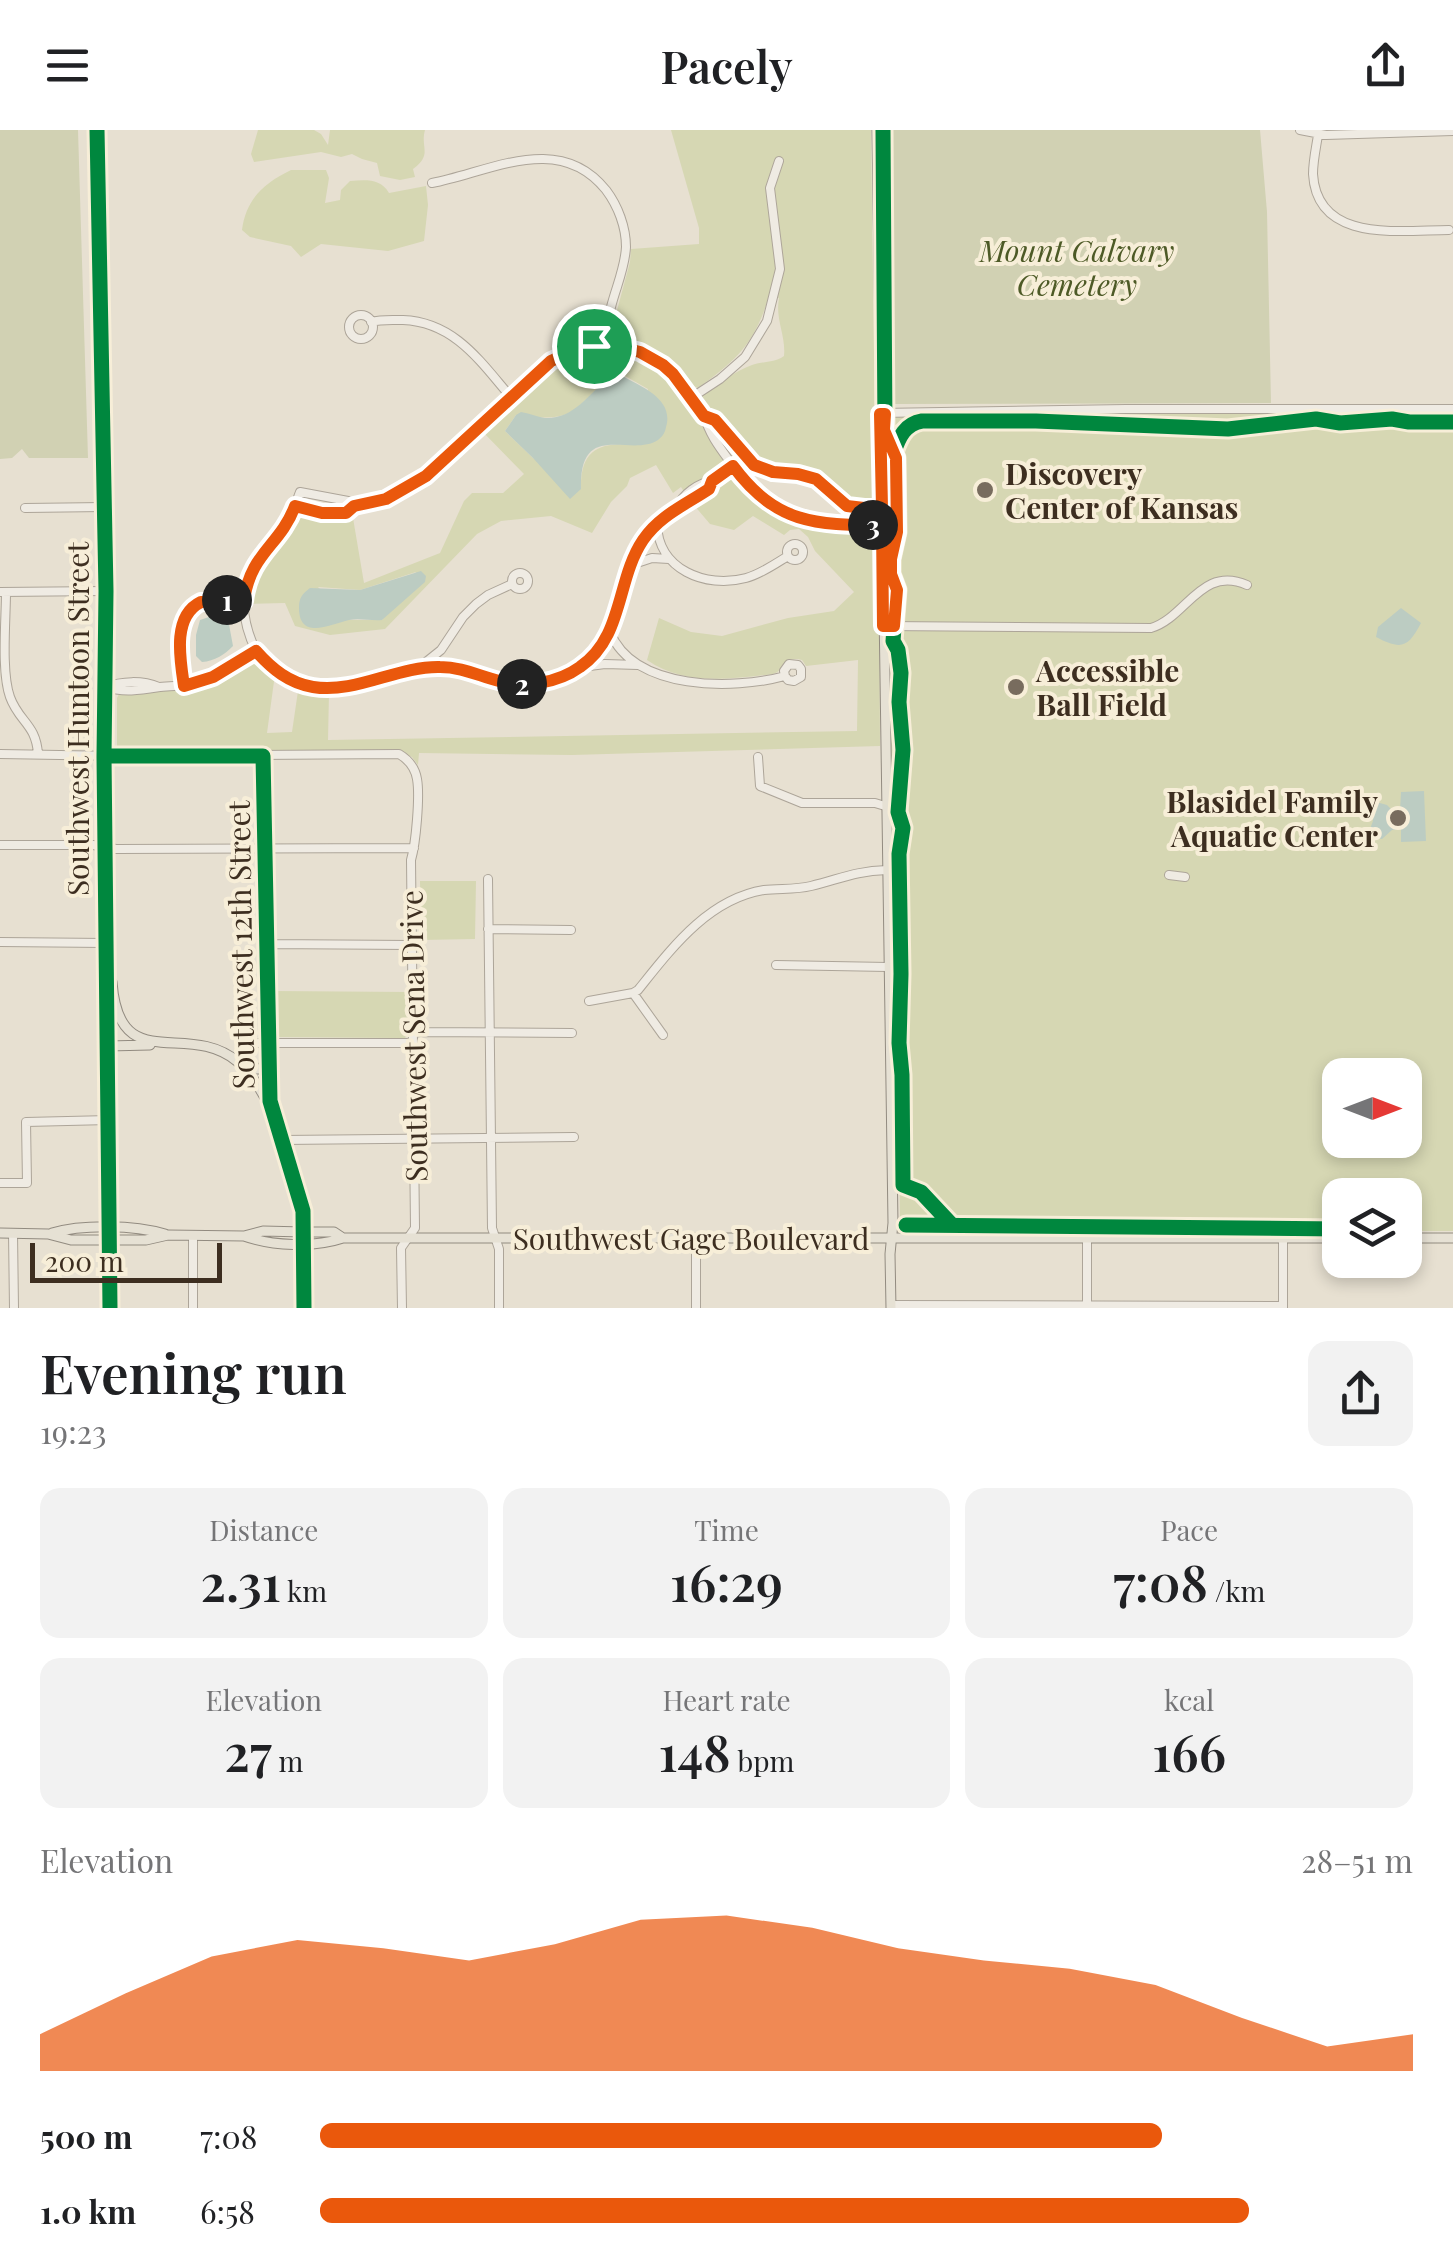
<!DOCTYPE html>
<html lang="en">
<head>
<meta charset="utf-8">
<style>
  :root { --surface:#fff; --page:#f2f2f2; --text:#202124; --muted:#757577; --accent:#ea580c }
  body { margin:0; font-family:"Playfair Display",serif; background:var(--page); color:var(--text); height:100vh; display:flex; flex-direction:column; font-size:38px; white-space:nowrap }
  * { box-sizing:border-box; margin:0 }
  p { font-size:32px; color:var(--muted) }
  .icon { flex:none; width:55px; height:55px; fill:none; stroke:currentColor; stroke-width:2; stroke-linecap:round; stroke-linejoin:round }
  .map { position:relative; height:1178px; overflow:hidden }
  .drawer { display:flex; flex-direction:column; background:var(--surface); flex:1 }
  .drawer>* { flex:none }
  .needle { width:65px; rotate:90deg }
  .buttons { position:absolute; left:1322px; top:928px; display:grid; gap:20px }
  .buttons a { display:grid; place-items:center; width:100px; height:100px; border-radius:20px; background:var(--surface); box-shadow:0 5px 15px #0003; font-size:50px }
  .scale { position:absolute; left:30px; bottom:25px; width:192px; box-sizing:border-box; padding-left:10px; border:5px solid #3d2e20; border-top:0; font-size:28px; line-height:35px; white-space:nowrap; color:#3d2e20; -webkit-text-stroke:8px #f7eed8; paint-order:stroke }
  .pin { position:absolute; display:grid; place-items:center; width:85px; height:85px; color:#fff; margin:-42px; border:5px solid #fff; border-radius:50%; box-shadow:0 2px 10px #0007 }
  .km { position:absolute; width:50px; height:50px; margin:-25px; border-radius:50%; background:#222; color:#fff; font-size:28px; line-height:50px; text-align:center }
  .round { display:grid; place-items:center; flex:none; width:105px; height:105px; border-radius:20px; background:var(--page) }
  .overview { display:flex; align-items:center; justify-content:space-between; height:170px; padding:0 40px }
  h1 { font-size:55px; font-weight:600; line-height:75px }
  .stats { display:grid; grid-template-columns:repeat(3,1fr); gap:15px; height:170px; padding:10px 40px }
  .stats div { display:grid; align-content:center; border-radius:20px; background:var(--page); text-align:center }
  .stats b { font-size:50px; font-weight:600 }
  .stats small { font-size:28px; font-weight:400 }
  .stats p { font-size:28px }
  .chart { height:280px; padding:20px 40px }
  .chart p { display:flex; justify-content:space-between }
  .chart svg { width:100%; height:180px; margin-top:10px; fill:var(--accent); opacity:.7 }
  ul { padding:0 40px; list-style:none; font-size:32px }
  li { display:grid; grid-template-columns:160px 120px 1fr; align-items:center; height:75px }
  li i { height:25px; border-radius:12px; background:var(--accent) }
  header { display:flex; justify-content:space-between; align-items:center; height:130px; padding:0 40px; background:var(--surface); font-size:45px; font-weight:600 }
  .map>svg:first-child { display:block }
  .green { fill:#d6d7b3; fill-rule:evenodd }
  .cemetery { fill:#d1d1b3 }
  .water { fill:#bcccc2 }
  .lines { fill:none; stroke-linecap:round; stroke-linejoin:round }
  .minor-casing { stroke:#ada599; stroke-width:10 }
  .major-casing { stroke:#928b80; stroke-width:11 }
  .minor { stroke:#efebe3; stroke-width:8 }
  .major { stroke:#e6e1d4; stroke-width:9 }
  .cycleway-casing { stroke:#f7eed8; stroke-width:21 }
  .cycleway { stroke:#00873e; stroke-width:15 }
  .route-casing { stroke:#fff; stroke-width:20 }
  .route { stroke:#ea580c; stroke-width:12 }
  .poi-dot { fill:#786c5e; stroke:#f7eed8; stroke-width:4 }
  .labels { text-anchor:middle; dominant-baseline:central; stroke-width:8; stroke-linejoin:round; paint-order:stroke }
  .park-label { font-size:30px; font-style:italic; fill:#4d5a26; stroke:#f7eed8 }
  .poi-label { font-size:30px; font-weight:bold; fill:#3d2e20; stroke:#f7eed8; text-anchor:start }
  .street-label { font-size:30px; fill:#3d2e20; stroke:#f7eed8 }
</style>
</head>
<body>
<header><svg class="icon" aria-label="menu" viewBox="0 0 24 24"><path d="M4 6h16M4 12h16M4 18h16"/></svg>Pacely<svg class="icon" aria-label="share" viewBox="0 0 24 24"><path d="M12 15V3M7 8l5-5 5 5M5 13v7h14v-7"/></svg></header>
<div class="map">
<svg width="1453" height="1178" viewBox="0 0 1453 1178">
  <rect width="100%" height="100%" fill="#e7e0d1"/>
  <path class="green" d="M258 0H314L321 4 328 15 330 0H425C420 18 433 24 413 39L415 47 400 50 380 46 377 33 362 29 352 24 341 27 321 22 254 32 251 24Z
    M671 0H871L876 371 873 375C835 376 845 360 819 347 802 339 789 343 773 339 743 332 719 289 701 266 717 256 734 241 752 235 764 231 774 233 784 226 786 205 775 190 779 168L769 166C755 213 737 230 698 258 684 254 676 234 662 226 647 216 630 214 614 209L612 199 630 132 631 119 699 114V98Z
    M291 40H326L329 48 325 73 340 70 341 60 350 51C366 50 380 48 389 63L426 56 428 75 424 111 388 121 321 114 301 127 291 116 250 107 242 100C246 69 264 53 291 40Z
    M604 220C625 224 646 229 663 243 685 260 707 304 723 328L724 338 685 363 681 357 673 363 656 335 630 348 627 356 611 372 592 403 551 386 501 391 477 404 385 499 330 505 295 496 285 473 248 474 251 454 260 433 302 382 325 387 353 388 364 453 440 423 464 371 472 363H503L524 344 481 300C502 281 542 237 565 227 577 222 591 221 604 220ZM611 238 648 259 637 315C602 312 580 317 581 359L533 328 505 301 516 285C536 287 562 292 578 277 589 268 597 258 608 249L605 243ZM416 442 382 490H349L318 457 360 460Z
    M1453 282V1101H1405V1065H1340V1101L905 1099 900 1092 898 931 895 899 891 612 888 587 885 300C888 291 892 288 901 286ZM1340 945H1405V1010H1340Z
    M731 344C742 352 750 364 761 372 794 397 832 398 871 398L876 401 879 416 880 616 572 625 419 623 418 635 412 627 400 622H129L117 617V568L119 564 194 558 230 544 254 528 275 544 267 603 292 602 298 561 314 564 329 563 328 610 857 601 858 530 806 536 802 530C785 525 786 540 773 544 730 549 684 556 647 530L659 488 691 502 722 506 788 488 834 481 854 462 815 421 808 407 799 399 790 400 784 405 753 386 734 400 710 394 693 374 715 359 723 349Z
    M420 751H476L475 809 421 810Z
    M272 861 409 862V904L405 908H400L277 907 273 902Z"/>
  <path class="cemetery" d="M0 0H78L88 328H29L22 319 12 328 0 329Z
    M884 0H1260L1267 82 1271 273 890 274Z"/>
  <path class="water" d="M598 235C609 238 617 243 626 248 645 258 674 271 666 297 665 303 662 307 658 310 631 328 579 289 581 359L570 369 533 328 505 301 516 285 521 282C529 283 537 287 545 288 574 289 587 265 608 249L604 244H589V239Z
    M421 441 426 446 425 452 382 490C371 491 360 488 349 490 331 494 299 511 299 478 299 468 302 464 310 458L360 460Z
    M1401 478 1421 493C1408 518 1401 520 1376 507L1378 497Z
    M215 485 228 489 233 516C224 525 215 531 202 532L196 526V505L200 490Z
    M1424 661 1426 711 1401 712V699L1392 700 1382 709 1375 708 1370 699 1373 691 1371 677 1376 672 1387 675 1392 680 1400 681 1401 662Z"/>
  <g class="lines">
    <defs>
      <path id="minor" d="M1300 0 1326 5 1453 1
        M1318 5C1316 18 1313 31 1313 44 1317 114 1401 100 1449 100
        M432 53C490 42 559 1 606 60 618 76 626 97 626 117 625 138 616 157 611 177 607 190 607 203 606 216
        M349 197a12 12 0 1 1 24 0a12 12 0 1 1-24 0Z
        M371 192C382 189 392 190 403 190 454 192 480 231 510 266
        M691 268 720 249 745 227 767 191 780 139 770 58 779 31
        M880 283 1126 279H1453
        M704 285C709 304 720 318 731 333 773 394 814 395 882 395
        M295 376 322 383H346L354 376 386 369 426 346 551 231 585 217 606 216 640 223 663 235 673 244 704 285 715 291 753 335 773 343 799 344 815 349 847 376 864 379 882 378
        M677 377C683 364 698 353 712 351
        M25 378 104 377
        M657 394C658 439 705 459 746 448 761 444 775 434 788 426
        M787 422a8 8 0 1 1 16 0a8 8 0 1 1-16 0Z
        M631 435 652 428 669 429
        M512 451a8 8 0 1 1 16 0a8 8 0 1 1-16 0Z
        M0 462 106 461
        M6 462C6 490 1 542 10 567 19 592 36 594 38 624
        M883 496 1151 498C1187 487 1201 435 1247 455
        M610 502C634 561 734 560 785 546L788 550 794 551 801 547V539L798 535 789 534 784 541 785 546
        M256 521C242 492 237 458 257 430 265 419 276 410 283 399 291 388 295 375 300 362L348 371 354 376
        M421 536 441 520 463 487 476 474 488 465 512 454
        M582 537 605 534 638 535
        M184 556C180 531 170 479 204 471 216 468 231 470 243 471
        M105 557C124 563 141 560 160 557 171 555 181 557 192 554 216 549 236 534 256 521 272 539 289 553 313 557 356 564 397 536 440 537 462 537 479 546 499 551 525 557 557 553 580 537 624 507 615 450 643 410 660 386 685 375 709 359L712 351 745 328
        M105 557C122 551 142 550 159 557
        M0 624 119 626 399 624C409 630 415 637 417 649 420 666 416 713 411 730L415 1098 401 1118 402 1178
        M263 626 268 913 271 976
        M758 627 760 656 802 673H875L885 676
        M0 715H93L116 719 414 718
        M1169 745 1185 747
        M488 749 492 1098 499 1119V1178
        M488 799 571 800
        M0 812 106 813
        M266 814 411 815
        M776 835 888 837
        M633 863 663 905
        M589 871 633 863 638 860C671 819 708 769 764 760 779 758 795 760 811 756 840 749 855 741 887 740
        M412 902 572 903
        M259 913H412
        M282 1010 574 1007
        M0 1053H27L26 992 109 990
        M13 1103 14 1178
        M193 1105V1178
        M1087 1108V1178
        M1283 1108V1178
        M696 1109V1178
        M891 1175 1283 1176"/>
      <path id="major" d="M97 0 106 461 104 626 110 1178
        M877 0 893 1093 890 1124 891 1178
        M112 852C119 948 187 889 238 932 272 960 300 1050 304 1093 306 1121 304 1150 304 1178
        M108 916 150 915
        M248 939H261L267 930 268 922
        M0 1103 48 1104 71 1110H146L168 1105 244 1106 263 1101 304 1102H334L343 1108
        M52 1103C83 1094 134 1095 165 1104
        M244 1106C273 1116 313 1118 343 1108H1340
        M1405 1108H1453"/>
    </defs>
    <use href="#minor" class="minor-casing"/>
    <use href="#major" class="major-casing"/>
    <use href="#minor" class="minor"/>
    <use href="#major" class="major"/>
    <defs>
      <path id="cycleway" d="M97 0 106 461 104 626 110 1178
        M883 0 885 300 896 328 897 402 891 429V444L897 460 893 511 898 520 901 543 899 572 903 620 898 682 903 698 899 724 901 844 899 913 902 945 903 1055 921 1062 951 1094
        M894 322C899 307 905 294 922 291H1036L1228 299 1316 289 1340 293 1392 289 1409 292H1453
        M104 626H263L270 971 303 1081 304 1178
        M906 1095 1340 1099"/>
    </defs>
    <use href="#cycleway" class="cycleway-casing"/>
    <use href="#cycleway" class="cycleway"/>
  </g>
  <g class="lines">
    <defs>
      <path id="route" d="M594 216 628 219 640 222 663 235 673 244 704 286 715 290 754 335 773 342 798 344 816 349 847 376 864 378H882L880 284H885L884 300 896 328 897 402 891 429V444L897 460 894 496H883L882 395C815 395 776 394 733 336L712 351 709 359C685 375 659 386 643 410 616 450 624 507 580 537 558 553 525 558 499 551 479 546 462 537 440 537 397 536 356 564 313 557 289 553 272 539 256 521L213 547 184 556C180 529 172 486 201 472L244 471C250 423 280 416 295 376L322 383H346L354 376 386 369 426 346 551 231 573 221Z"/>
    </defs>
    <use href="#route" class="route-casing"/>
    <use href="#route" class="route"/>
  </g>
  <g class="poi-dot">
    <circle cx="985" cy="360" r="10"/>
    <circle cx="1016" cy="557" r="10"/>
    <circle cx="1398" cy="688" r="10"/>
  </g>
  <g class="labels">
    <g class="park-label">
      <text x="1077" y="120">Mount Calvary<tspan x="1077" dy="34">Cemetery</tspan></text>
    </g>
    <g class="poi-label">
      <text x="1005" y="343">Discovery<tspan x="1005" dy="34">Center of Kansas</tspan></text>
      <text x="1036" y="540">Accessible<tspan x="1036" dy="34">Ball Field</tspan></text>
      <text x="1378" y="671" text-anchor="end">Blasidel Family<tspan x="1378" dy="34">Aquatic Center</tspan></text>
    </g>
    <g class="street-label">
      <text transform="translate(77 589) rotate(-90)">Southwest Huntoon Street</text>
      <text transform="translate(240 815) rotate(-91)">Southwest 12th Street</text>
      <text transform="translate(413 906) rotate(-91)">Southwest Sena Drive</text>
      <text x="691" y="1108">Southwest Gage Boulevard</text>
    </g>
  </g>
</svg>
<div class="buttons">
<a><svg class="needle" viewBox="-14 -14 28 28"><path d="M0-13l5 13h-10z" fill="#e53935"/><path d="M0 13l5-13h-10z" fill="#757577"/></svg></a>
<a><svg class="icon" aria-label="layers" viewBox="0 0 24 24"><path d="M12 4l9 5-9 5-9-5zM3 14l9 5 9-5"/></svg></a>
</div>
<div class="scale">200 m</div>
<div class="pin" style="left:594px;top:216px;background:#1e9e55"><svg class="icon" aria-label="arrive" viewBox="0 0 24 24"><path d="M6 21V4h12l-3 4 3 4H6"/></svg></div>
<b class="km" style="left:227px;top:470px">1</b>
<b class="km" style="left:522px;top:554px">2</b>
<b class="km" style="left:873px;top:395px">3</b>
</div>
<section class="drawer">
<div class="overview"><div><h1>Evening run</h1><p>19:23</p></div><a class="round"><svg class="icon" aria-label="share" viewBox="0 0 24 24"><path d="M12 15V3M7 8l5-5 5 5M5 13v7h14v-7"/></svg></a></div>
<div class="stats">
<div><p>Distance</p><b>2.31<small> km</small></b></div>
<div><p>Time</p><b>16:29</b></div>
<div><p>Pace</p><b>7:08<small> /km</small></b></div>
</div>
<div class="stats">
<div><p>Elevation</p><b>27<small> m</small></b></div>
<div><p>Heart rate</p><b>148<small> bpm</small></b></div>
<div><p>kcal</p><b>166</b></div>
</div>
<div class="chart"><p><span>Elevation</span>28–51 m</p>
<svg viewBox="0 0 160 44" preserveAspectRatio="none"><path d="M0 44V35L10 25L20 16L30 12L40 14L50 17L60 13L70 7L80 6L90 9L100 14L110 17L120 19L130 23L140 31L150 38L160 35V44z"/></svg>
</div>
<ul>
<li><b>500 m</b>7:08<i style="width:77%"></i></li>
<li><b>1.0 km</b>6:58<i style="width:85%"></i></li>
</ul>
</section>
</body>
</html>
